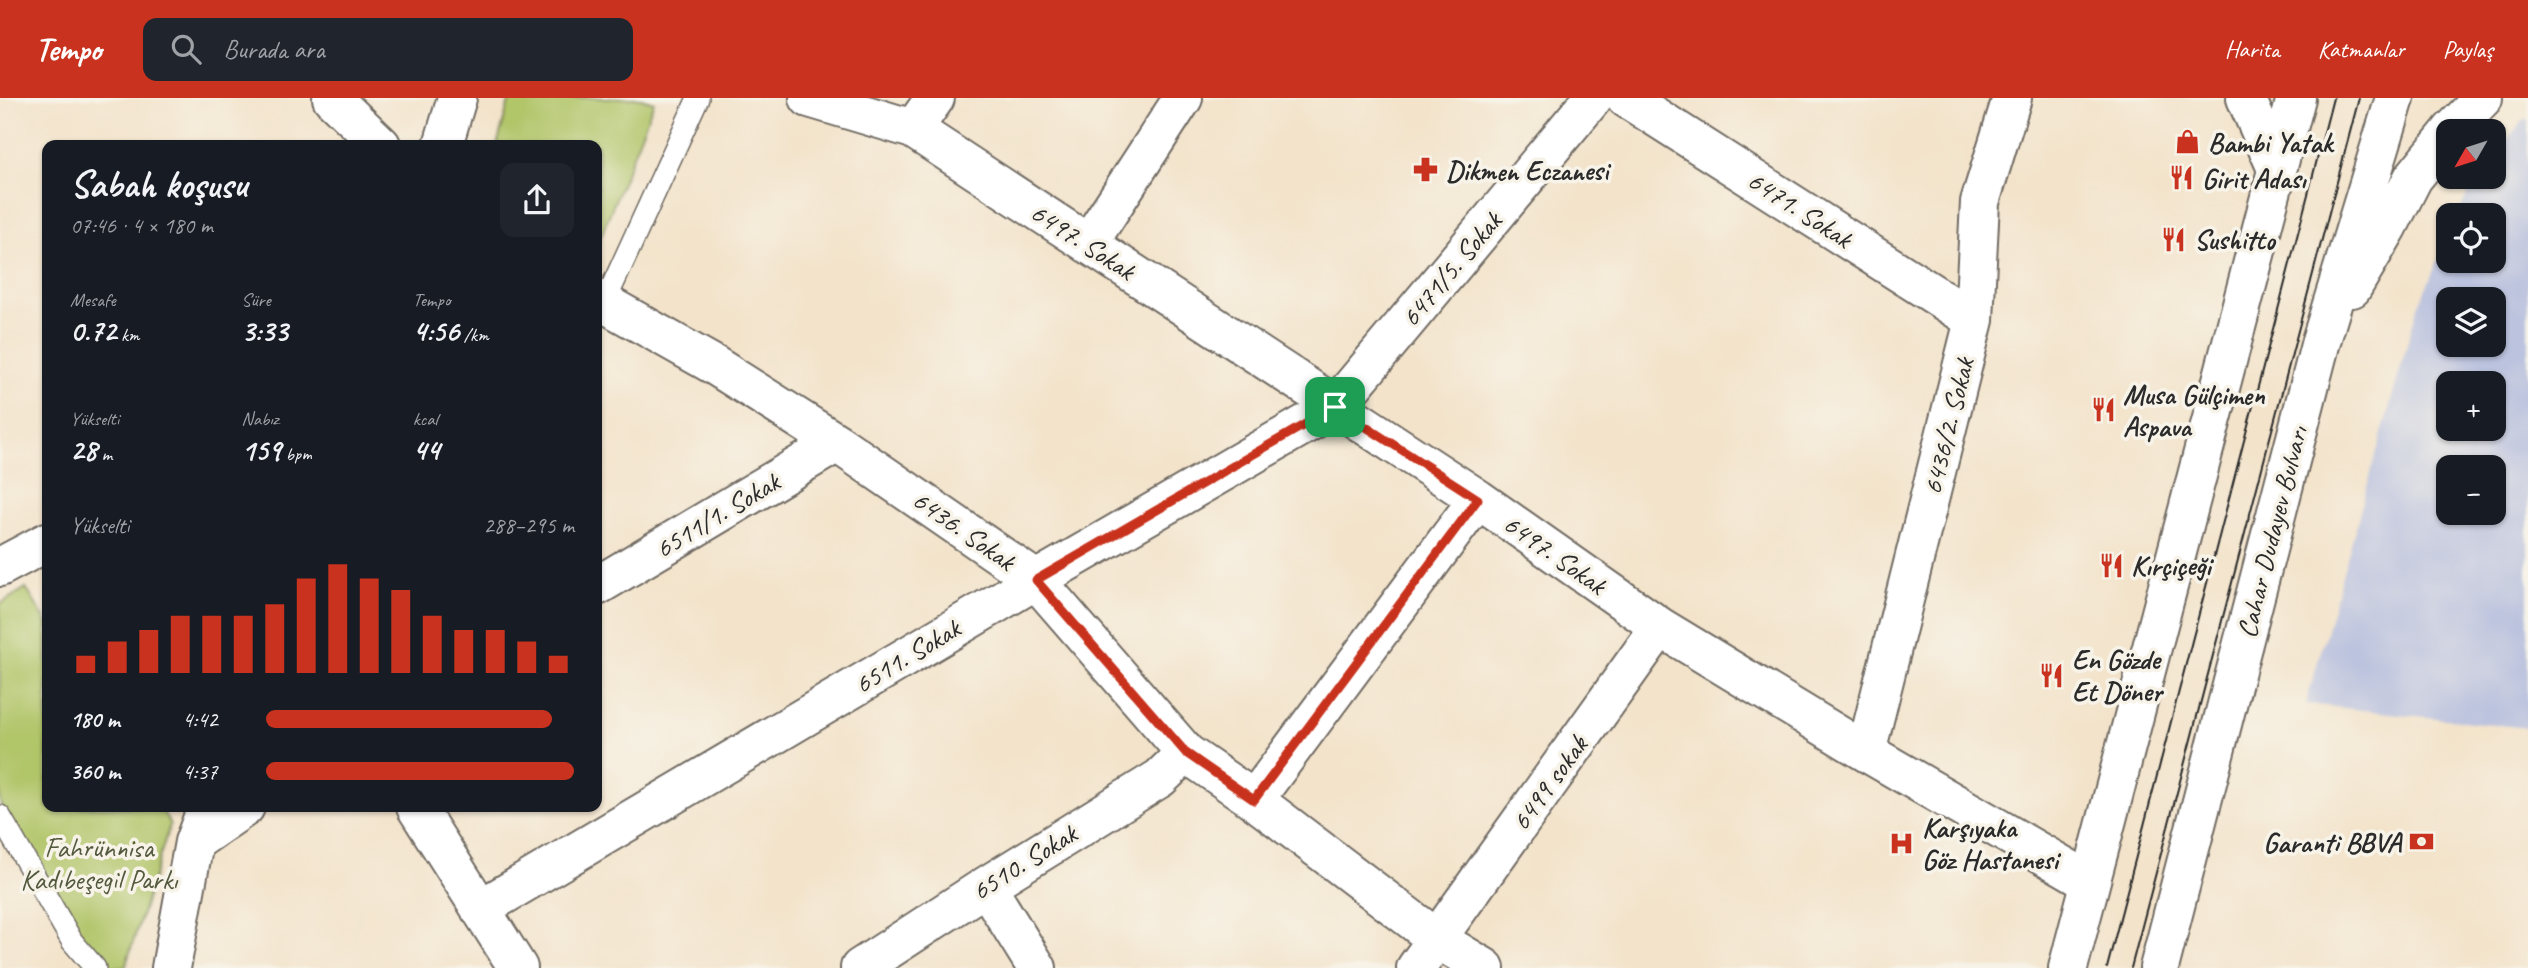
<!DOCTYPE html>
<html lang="tr">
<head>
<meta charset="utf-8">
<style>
  :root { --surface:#171b24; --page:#20242c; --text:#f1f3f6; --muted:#9ea1a6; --accent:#c8321e }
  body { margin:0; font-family:Caveat,sans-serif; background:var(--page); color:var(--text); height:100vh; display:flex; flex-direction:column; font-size:26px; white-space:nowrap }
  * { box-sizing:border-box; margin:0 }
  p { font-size:23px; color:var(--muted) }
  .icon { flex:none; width:38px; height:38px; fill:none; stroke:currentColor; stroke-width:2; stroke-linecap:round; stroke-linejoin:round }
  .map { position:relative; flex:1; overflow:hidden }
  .sheet { position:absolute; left:42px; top:42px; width:560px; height:672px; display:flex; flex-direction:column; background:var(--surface); border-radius:14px; box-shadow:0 2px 5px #0004 }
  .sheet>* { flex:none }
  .needle { width:46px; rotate:231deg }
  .tools { position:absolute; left:2436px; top:21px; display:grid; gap:14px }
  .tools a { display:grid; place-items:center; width:70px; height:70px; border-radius:14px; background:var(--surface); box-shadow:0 2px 5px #0004; font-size:35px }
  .pin { position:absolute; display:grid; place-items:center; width:60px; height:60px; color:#fff; margin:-30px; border-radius:14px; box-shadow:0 4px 10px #0006 }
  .round { display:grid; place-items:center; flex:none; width:74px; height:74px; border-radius:14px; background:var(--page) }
  .overview { display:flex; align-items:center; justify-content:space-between; height:119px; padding:0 28px }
  h1 { font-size:38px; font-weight:600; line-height:52px }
  .metrics { display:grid; grid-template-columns:repeat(3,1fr); gap:10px; height:119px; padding:7px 28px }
  .metrics div { display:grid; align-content:center }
  .metrics b { font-size:30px; font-weight:600 }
  .metrics small { font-size:19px; font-weight:400 }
  .metrics p { font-size:19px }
  .chart { height:196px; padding:14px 28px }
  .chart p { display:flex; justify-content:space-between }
  .chart svg { width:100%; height:126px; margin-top:7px; stroke:var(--accent); stroke-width:6 }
  ul { padding:0 28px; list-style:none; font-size:23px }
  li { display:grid; grid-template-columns:112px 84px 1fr; align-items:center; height:52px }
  li i { height:18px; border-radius:9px; background:var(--accent) }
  header { display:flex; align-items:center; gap:42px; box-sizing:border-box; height:98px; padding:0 35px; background:var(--accent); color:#fff }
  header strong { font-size:33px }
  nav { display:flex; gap:38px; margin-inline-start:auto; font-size:24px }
  .search { width:490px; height:63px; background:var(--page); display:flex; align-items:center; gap:18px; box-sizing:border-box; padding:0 24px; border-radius:14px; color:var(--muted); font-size:26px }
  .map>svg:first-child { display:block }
  .industrial { fill:#bcc3de; fill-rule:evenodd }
  .green { fill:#b1c569; stroke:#6e784a; stroke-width:2 }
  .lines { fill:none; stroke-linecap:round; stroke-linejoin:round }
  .service-casing { stroke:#716b63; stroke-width:24 }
  .minor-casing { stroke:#716b63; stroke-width:42 }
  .primary-casing { stroke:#716b63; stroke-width:42 }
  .service { stroke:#fff; stroke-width:21 }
  .minor { stroke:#fff; stroke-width:38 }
  .primary { stroke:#fff; stroke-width:38 }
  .tram { stroke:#2b2b2b; stroke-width:2 }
  .route-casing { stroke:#fff; stroke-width:14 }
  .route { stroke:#c8321e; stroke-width:9 }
  .labels { text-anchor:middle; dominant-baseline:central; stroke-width:7; stroke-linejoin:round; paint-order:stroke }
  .poi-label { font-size:28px; font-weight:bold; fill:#2b2b2b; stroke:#f7f3e8; text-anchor:start }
  .street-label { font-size:28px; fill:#2b2b2b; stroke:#f7f3e8 }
  .park-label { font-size:28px; fill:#53593e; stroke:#f7f3e8 }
</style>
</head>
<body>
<header>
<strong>Tempo</strong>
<div class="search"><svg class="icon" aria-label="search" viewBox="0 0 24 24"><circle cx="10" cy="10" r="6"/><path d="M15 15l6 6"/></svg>Burada ara</div>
<nav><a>Harita</a><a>Katmanlar</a><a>Paylaş</a></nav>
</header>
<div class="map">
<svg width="2528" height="870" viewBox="0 0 2528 870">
  <rect width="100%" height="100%" fill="#f7f3e8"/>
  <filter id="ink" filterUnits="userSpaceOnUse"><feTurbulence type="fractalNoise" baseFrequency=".0143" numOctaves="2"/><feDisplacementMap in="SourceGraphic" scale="14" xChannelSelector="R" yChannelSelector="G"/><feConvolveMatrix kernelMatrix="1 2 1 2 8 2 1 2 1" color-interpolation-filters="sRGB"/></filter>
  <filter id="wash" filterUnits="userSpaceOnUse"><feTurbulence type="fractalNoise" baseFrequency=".00686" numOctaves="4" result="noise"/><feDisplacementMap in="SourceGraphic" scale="28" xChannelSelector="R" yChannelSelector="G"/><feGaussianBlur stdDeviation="1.57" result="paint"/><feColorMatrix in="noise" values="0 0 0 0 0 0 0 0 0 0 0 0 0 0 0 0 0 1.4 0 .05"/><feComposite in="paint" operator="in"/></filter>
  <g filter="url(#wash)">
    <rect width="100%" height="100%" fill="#f3e3ca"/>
    <path class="industrial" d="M2528 21V630L2306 606 2417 211 2448 139V163H2494V117H2458L2475 79H2494V57L2523 23ZM2448 201H2494V247H2448ZM2448 285H2494V331H2448ZM2448 369H2494V415H2448Z"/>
    <path class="green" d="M510 0H641L654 4 597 148V47H497Z
      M26 490 47 525V709H160L170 726 125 870 101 869 54 797 0 705V506Z"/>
  </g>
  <g filter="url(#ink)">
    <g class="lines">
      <defs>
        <path id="service" d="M604 206 698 0
          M0 718 72 843 95 870"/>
        <path id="minor" d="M332 0 381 47
          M809 0 913 31 1478 401 1660 529 1866 654 2089 783
          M1626 0 1974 222
          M913 31 935 0
          M443 47 457 0
          M1088 146 1183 0
          M597 201 714 267 837 345 1036 482 1186 655 1254 702 1437 841 1485 870
          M0 469 47 444
          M597 488 837 345
          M1866 654 1974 222 1980 104 2012 0
          M1254 702 1478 401
          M416 709 518 870
          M194 744 245 709
          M986 788 1037 870
          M480 811 1036 482 1335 309 1593 0
          M171 870 194 744 207 709
          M860 870 986 788 1160 680 1186 655
          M1416 870 1660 529"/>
        <path id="primary" d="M2246 0 2277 71
          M2451 33 2483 0
          M2352 190 2388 129 2413 80 2448 37
          M2068 870 2296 0
          M2159 870 2321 243 2395 0"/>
      </defs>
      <use href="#service" class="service-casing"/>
      <use href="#minor" class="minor-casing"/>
      <use href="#primary" class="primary-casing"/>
      <use href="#service" class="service"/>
      <use href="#minor" class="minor"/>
      <use href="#primary" class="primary"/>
      <path class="tram" d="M2107 870 2333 0
        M2131 870 2359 0"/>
    </g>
  </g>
  <g class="lines" filter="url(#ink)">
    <defs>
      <path id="route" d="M1335 309 1478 401 1254 702 1186 655 1036 482Z"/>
    </defs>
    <use href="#route" class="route-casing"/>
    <use href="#route" class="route"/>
  </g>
  <defs>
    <symbol id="shop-bare" viewBox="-9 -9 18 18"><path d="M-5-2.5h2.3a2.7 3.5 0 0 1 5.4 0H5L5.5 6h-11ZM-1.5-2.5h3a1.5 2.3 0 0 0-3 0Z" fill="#c8321e" stroke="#f7f3e8" stroke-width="2.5" paint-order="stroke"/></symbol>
    <symbol id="pharmacy-bare" viewBox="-9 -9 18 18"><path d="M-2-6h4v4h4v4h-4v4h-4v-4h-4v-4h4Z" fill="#c8321e" stroke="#f7f3e8" stroke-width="2.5" paint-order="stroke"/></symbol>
    <symbol id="restaurant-bare" viewBox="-9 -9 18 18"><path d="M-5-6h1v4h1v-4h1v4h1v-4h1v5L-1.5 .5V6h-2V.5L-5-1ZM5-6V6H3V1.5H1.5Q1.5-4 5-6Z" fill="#c8321e" stroke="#f7f3e8" stroke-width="2.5" paint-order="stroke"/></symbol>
    <symbol id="bank-bare" viewBox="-9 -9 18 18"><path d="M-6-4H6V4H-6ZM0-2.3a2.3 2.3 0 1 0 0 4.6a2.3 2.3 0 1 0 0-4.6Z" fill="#c8321e" stroke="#f7f3e8" stroke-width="2.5" paint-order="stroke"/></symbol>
    <symbol id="hospital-bare" viewBox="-9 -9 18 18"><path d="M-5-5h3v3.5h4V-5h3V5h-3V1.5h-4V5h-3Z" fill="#c8321e" stroke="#f7f3e8" stroke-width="2.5" paint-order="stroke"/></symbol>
  </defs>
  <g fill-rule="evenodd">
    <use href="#shop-bare" x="2170" y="26" width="35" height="35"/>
    <use href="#pharmacy-bare" x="1408" y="54" width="35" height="35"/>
    <use href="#restaurant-bare" x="2164" y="62" width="35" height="35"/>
    <use href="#restaurant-bare" x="2156" y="124" width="35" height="35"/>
    <use href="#restaurant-bare" x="2086" y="294" width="35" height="35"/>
    <use href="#restaurant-bare" x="2094" y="450" width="35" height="35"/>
    <use href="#restaurant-bare" x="2034" y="560" width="35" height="35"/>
    <use href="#bank-bare" x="2404" y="726" width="35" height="35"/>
    <use href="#hospital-bare" x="1884" y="728" width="35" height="35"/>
  </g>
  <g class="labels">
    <g class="poi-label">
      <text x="2208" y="44">Bambi Yatak</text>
      <text x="1446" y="72">Dikmen Eczanesi</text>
      <text x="2202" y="80">Girit Adası</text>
      <text x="2194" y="141">Sushitto</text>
      <text x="2123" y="296">Musa Gülçimen<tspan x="2123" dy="32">Aspava</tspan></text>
      <text x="2131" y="467">Kırçiçeği</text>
      <text x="2072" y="561">En Gözde<tspan x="2072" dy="32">Et Döner</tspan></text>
      <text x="1922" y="729">Karşıyaka<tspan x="1922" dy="32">Göz Hastanesi</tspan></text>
      <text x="2401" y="744" text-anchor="end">Garanti BBVA</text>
    </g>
    <g class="street-label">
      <text transform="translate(1800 111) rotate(33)">6471. Sokak</text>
      <text transform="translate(1083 143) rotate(33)">6497. Sokak</text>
      <text transform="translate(1451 171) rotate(-50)">6471/5. Sokak</text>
      <text transform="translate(1948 328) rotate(-76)">6436/2. Sokak</text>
      <text transform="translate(717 417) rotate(-31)">6511/1. Sokak</text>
      <text transform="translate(964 432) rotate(35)">6436. Sokak</text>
      <text transform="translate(2272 434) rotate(-76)">Cahar Dudayev Bulvarı</text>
      <text transform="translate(1555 456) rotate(35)">6497. Sokak</text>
      <text transform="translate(907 558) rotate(-31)">6511. Sokak</text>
      <text transform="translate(1549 685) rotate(-54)">6499 sokak</text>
      <text transform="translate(1024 764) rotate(-32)">6510. Sokak</text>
    </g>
    <g class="park-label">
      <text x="99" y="749">Fahrünnisa<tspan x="99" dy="32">Kadıbeşegil Parkı</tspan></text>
    </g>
  </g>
</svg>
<div class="tools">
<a><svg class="needle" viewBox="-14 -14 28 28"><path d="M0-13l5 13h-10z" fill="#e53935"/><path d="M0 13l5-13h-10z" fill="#9ea1a6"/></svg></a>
<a><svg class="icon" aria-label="locate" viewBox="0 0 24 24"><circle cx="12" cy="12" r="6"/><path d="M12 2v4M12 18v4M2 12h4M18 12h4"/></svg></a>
<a><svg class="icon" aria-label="layers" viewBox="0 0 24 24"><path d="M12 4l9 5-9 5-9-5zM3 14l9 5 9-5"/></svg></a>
<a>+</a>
<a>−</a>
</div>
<div class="pin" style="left:1335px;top:309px;background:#1e9e55"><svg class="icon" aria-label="arrive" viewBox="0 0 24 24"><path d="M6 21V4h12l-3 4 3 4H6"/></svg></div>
<section class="sheet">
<div class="overview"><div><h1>Sabah koşusu</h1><p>07:46 · 4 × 180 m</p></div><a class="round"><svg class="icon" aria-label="share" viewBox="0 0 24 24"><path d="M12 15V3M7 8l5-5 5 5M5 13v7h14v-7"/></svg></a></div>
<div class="metrics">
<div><p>Mesafe</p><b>0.72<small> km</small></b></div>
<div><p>Süre</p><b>3:33</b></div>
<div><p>Tempo</p><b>4:56<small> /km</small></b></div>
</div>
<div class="metrics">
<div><p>Yükselti</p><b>28<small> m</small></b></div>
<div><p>Nabız</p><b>159<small> bpm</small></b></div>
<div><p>kcal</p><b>44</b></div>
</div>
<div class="chart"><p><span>Yükselti</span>288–295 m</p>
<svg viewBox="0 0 160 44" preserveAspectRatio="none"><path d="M5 44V38M15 44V33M25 44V29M35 44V24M45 44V24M55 44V24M65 44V20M75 44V11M85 44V6M95 44V11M105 44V15M115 44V24M125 44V29M135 44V29M145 44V33M155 44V38"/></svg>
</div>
<ul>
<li><b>180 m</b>4:42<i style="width:93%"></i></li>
<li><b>360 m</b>4:37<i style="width:100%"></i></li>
</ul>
</section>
</div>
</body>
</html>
